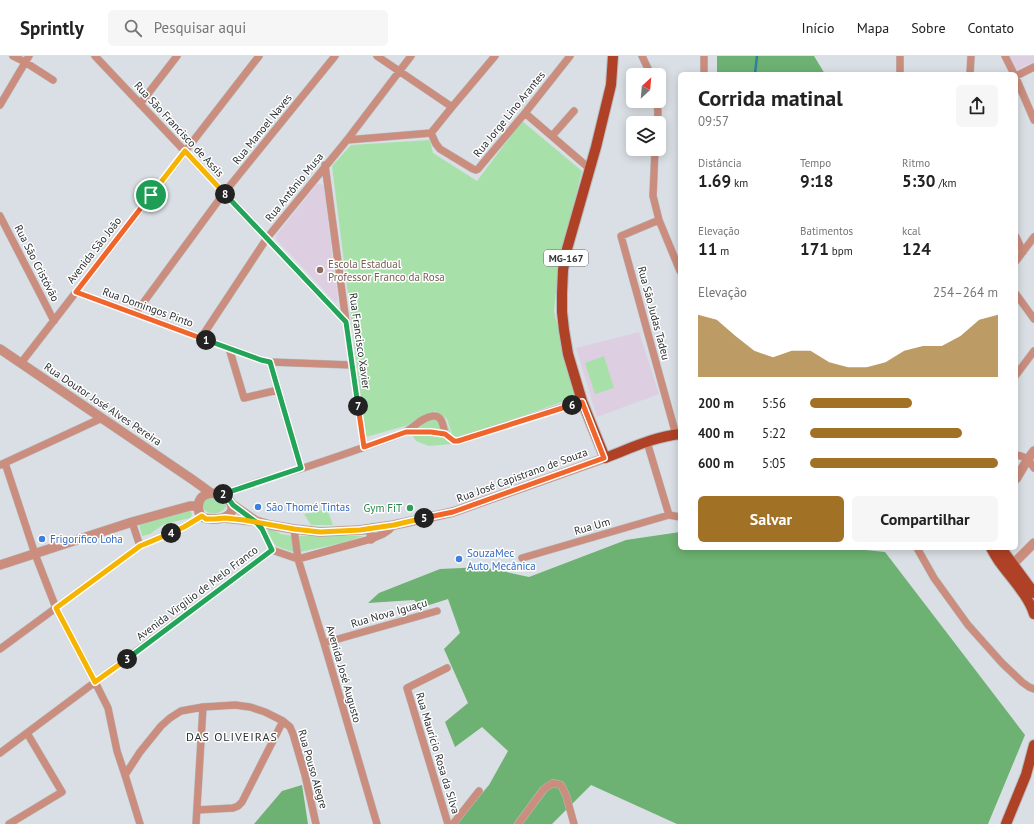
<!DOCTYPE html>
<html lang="pt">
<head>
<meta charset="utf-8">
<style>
  :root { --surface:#fff; --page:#f6f6f6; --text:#222; --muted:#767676; --line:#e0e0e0; --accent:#a17125 }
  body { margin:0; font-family:"PT Sans",sans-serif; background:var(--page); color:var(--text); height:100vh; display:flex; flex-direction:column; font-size:15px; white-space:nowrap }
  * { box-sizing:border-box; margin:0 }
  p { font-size:13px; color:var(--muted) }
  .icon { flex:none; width:22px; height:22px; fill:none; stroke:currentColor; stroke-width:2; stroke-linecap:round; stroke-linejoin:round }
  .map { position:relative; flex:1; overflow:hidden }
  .sheet { position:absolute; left:678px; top:16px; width:340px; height:478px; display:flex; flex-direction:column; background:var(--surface); border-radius:6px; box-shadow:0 2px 10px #0003 }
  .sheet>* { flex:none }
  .needle { width:26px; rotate:26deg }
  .controls { position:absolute; left:626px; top:12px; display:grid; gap:8px }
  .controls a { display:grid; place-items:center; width:40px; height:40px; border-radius:6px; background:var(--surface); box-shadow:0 2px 10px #0003; font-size:20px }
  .pin { position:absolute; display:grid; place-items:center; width:34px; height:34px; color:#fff; margin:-17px; border:2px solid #fff; border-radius:50%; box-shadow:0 1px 4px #0007 }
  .km { position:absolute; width:20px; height:20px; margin:-10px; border-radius:50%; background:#222; color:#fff; font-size:11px; line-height:20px; text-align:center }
  .round { display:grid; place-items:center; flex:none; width:42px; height:42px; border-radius:6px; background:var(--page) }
  .overview { display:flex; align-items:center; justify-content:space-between; height:68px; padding:0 20px }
  h1 { font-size:22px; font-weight:800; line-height:30px }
  .stats { display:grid; grid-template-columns:repeat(3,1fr); gap:6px; height:68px; padding:4px 20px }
  .stats div { display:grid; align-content:center }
  .stats b { font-size:17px; font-weight:800 }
  .stats small { font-size:11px; font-weight:400 }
  .stats p { font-size:11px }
  .chart { height:112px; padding:8px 20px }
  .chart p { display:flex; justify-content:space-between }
  .chart svg { width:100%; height:72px; margin-top:4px; fill:var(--accent); opacity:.7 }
  .cta { display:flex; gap:8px; margin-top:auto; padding:8px 20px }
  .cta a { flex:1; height:46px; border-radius:6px; background:var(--accent); color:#fff; font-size:16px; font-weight:800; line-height:46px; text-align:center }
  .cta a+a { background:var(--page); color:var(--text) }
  ul { padding:0 20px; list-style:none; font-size:13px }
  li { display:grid; grid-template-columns:64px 48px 1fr; align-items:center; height:30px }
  li i { height:10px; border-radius:5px; background:var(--accent) }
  header { display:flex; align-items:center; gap:24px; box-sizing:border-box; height:56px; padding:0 20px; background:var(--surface); border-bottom:1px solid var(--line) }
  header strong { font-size:19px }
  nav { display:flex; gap:22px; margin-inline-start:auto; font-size:14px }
  .search { width:280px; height:36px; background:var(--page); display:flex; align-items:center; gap:10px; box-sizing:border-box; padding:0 14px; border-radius:6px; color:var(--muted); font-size:15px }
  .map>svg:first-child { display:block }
  .education { fill:#ddcfe1 }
  .green { fill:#a7e1a9 }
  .forest { fill:#6db272 }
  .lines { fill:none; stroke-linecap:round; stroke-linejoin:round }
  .stream { stroke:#2f809e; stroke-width:2.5 }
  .minor-casing { stroke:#b7bcc0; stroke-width:8 }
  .tertiary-casing { stroke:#b7bcc0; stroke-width:10 }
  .primary-casing { stroke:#b7bcc0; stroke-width:12 }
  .minor { stroke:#cb8d7d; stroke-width:7 }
  .tertiary { stroke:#cb8d7d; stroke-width:9 }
  .primary { stroke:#af4126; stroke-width:10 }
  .split-1-casing { stroke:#fff; stroke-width:8 }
  .split-2-casing { stroke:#fff; stroke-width:8 }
  .split-3-casing { stroke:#fff; stroke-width:8 }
  .split-4-casing { stroke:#fff; stroke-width:8 }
  .split-5-casing { stroke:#fff; stroke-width:8 }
  .split-6-casing { stroke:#fff; stroke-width:8 }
  .split-7-casing { stroke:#fff; stroke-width:8 }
  .split-8-casing { stroke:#fff; stroke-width:8 }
  .split-9-casing { stroke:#fff; stroke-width:8 }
  .split-1 { stroke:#f0652b; stroke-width:5 }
  .split-2 { stroke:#22a559; stroke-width:5 }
  .split-3 { stroke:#22a559; stroke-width:5 }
  .split-4 { stroke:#f5b400; stroke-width:5 }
  .split-5 { stroke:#f5b400; stroke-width:5 }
  .split-6 { stroke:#f0652b; stroke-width:5 }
  .split-7 { stroke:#f0652b; stroke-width:5 }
  .split-8 { stroke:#22a559; stroke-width:5 }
  .split-9 { stroke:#f5b400; stroke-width:5 }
  .education-dot { fill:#8d6e63; stroke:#fff; stroke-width:1.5 }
  .shop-dot { fill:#3f7fe0; stroke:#fff; stroke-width:1.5 }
  .leisure-dot { fill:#2e9e5b; stroke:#fff; stroke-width:1.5 }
  .labels { text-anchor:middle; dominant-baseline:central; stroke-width:3; stroke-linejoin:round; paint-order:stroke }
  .shield { fill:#fff; stroke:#6c6d6f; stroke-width:1 }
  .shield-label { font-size:10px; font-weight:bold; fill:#2d2f31 }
  .street-label { font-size:11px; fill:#2d2f31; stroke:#fff }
  .education-label { font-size:11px; fill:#785e54; stroke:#fff; text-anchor:start }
  .shop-label { font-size:11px; fill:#366cbe; stroke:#fff; text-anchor:start }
  .leisure-label { font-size:11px; fill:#27864d; stroke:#fff; text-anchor:end }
  .neighbourhood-label { font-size:12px; letter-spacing:1px; fill:#2d2f31; stroke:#fff }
</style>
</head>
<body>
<header>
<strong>Sprintly</strong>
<div class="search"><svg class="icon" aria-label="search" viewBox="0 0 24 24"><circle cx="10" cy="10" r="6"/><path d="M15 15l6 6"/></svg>Pesquisar aqui</div>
<nav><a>Início</a><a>Mapa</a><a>Sobre</a><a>Contato</a></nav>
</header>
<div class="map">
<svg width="1034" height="768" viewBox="0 0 1034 768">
  <rect width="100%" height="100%" fill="#d9dfe4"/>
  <path class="education" d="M1008 0H1034V6L1015 15Z
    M317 128H320L323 129 324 133 338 244 335 246 276 183V180L278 177Z
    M639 276 659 338 597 361 576 292Z"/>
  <path class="green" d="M522 65 582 115 558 213 554 256 576 341 454 384 447 363 435 355 405 370 366 381 332 110 351 89 430 84 433 97 477 125Z
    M604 300 614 332 595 338 585 307Z
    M434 356 445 363 453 383 451 388 429 390 416 385 406 370Z
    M213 441 219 442 226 447V451C220 459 210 460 202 452L203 446 207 443Z
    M190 452 192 459 190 462 164 468 150 478 142 480 139 468Z
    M327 453 333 469H311L304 458Z
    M270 473 281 478 293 480 296 497 276 490 266 475Z
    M297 480H364L342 487 300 496Z"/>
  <path class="forest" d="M717 0H814L825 18H717Z
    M680 476V492H845L885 496 1025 679 988 768H677L591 729 552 768H456L489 729 508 695 482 671 455 691 445 666 468 647 444 593 460 577 448 543 423 551 414 544 368 547 379 537 440 513 483 511 529 521 626 484Z
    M302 729 308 768H254L282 735Z"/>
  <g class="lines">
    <path class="stream" d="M755 18 757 0"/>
    <defs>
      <path id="minor" d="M13 0 25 6 53 24
        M95 0 346 266
        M377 0 452 51
        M642 0 651 19
        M704 0V18
        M1005 0 1014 18
        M900 18V0
        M970 18 971 0
        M1016 20 1034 11
        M1016 22 1034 64
        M140 48 177 0
        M0 49 29 0
        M525 57 590 113
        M657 67 658 57 657 45
        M431 77 436 88 440 93 473 113 476 114 478 113 525 57 570 0
        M552 80 574 55
        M347 84 431 77 452 51 495 0
        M655 93 653 140 659 164 680 215
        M325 109 346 266 364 391
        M0 160 54 265
        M659 164 621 180 676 379
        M1016 181 1023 196
        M1016 205 1034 181
        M76 236 261 304 270 306 352 309
        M1016 238 1034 263
        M135 258 224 137 335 0
        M201 282 267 182 347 84 411 0
        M229 292 244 342 278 334
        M270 306 301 412
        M21 307 259 0
        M1016 319 1034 295
        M445 378 454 385H458L582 345
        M647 386 669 459
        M1016 399C1027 401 1028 403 1034 412
        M5 407 35 498 56 552 95 626 108 652 117 695 125 719 140 768
        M0 409 102 362
        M221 439C247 429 273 421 300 413 334 402 368 390 401 378 412 374 421 361 433 360 443 359 443 371 445 378L431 376H406
        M256 465 262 473 272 494 298 503 371 483 383 478 389 474 394 469
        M132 466 140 490
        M294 473 298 503 324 587 377 768
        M917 492 934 522 968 569 1002 607 1022 626 1029 631 1034 633
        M522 502 669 459 680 461
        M324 587 437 555
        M0 593 140 490 184 471 202 460
        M447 612 407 632 448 768
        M0 697 272 494
        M125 719 140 696 161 670 170 662 181 655 203 651 235 649 250 651 265 656 283 665 290 671 293 678 305 719 316 768
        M197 754 233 752 238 750 242 746 283 665
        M9 768 62 736 27 677
        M196 768 203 651
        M453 768 479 735
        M518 768 544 733 553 727 561 729 566 739 574 768"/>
      <path id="tertiary" d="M0 293 193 424 211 437
        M1016 423 1028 403 1034 395
        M211 437C235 437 242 463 214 463 210 463 206 463 202 461 197 456 197 446 202 441 204 439 208 438 211 437Z
        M233 449 256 465 270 469 294 473 320 476 360 474 394 469 453 456 605 402
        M225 462 253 465
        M371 483 372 472
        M1013 508 1034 487
        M0 509 132 466 190 450H198"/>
      <path id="primary" d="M613 0 611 29 596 91 567 193 563 214 562 237V256L564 274 568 298 582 345 605 402C629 393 653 381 680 378
        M991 492C994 497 997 503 1001 508 1012 523 1029 541 1034 558
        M1001 492 1034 537
        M1006 768 1026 719 1034 689"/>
    </defs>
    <use href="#minor" class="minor-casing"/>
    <use href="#tertiary" class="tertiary-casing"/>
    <use href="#primary" class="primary-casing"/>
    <use href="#minor" class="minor"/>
    <use href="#tertiary" class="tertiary"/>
    <use href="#primary" class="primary"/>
  </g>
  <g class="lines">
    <defs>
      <path id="split-1" d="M151 139 76 236 206 284"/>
      <path id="split-2" d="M206 284 261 304 270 306 301 412 223 438"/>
      <path id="split-3" d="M127 603 272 494 262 473 256 466 233 449 228 442 221 439 223 438"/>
      <path id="split-4" d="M127 603 95 626 56 552 140 490 171 477"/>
      <path id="split-5" d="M171 477 184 471 202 460 206 463H215L225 462 244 464 294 473 320 476 360 474 394 469 424 462"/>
      <path id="split-6" d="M424 462 453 456 604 402 582 346 572 349"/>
      <path id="split-7" d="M358 350 364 391 406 376H431L445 378 454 385H458L572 349"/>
      <path id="split-8" d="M225 138 346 266 358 350"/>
      <path id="split-9" d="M151 139 185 95 225 138"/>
    </defs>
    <use href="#split-1" class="split-1-casing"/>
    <use href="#split-2" class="split-2-casing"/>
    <use href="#split-3" class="split-3-casing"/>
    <use href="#split-4" class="split-4-casing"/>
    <use href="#split-5" class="split-5-casing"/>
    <use href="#split-6" class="split-6-casing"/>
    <use href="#split-7" class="split-7-casing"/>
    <use href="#split-8" class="split-8-casing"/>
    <use href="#split-9" class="split-9-casing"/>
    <use href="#split-1" class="split-1"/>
    <use href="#split-2" class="split-2"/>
    <use href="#split-3" class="split-3"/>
    <use href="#split-4" class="split-4"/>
    <use href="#split-5" class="split-5"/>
    <use href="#split-6" class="split-6"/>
    <use href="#split-7" class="split-7"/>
    <use href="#split-8" class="split-8"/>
    <use href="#split-9" class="split-9"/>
  </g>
  <circle class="education-dot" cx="320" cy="214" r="4"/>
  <g class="shop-dot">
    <circle cx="258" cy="451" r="4"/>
    <circle cx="42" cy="483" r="4"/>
    <circle cx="459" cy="503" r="4"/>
  </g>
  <circle class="leisure-dot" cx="410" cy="452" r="4"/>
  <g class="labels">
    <rect class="shield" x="544" y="194" width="44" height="16" rx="3"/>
    <g class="shield-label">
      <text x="566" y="202">MG-167</text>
    </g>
    <g class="street-label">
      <text transform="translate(509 58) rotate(-51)">Rua Jorge Lino Arantes</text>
      <text transform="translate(179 73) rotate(47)">Rua São Francisco de Assis</text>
      <text transform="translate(262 73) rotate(-51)">Rua Manoel Naves</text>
      <text transform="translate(294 131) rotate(-51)">Rua Antônio Musa</text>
      <text transform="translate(94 194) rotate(-52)">Avenida São João</text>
      <text transform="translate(37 207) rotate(63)">Rua São Cristóvão</text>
      <text transform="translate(148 251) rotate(20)">Rua Domingos Pinto</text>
      <text transform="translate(654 257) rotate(75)">Rua São Judas Tadeu</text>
      <text transform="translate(360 285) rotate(82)">Rua Francisco Xavier</text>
      <text transform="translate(103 348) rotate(34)">Rua Doutor José Alves Pereira</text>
      <text transform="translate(522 419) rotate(-20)">Rua José Capistrano de Souza</text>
      <text transform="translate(592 470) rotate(-16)">Rua Um</text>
      <text transform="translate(197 537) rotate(-37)">Avenida Virgílio de Melo Franco</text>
      <text transform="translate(389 557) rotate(-16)">Rua Nova Iguaçu</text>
      <text transform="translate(344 618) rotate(74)">Avenida José Augusto</text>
      <text transform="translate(438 697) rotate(73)">Rua Maurício Rosa da Silva</text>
      <text transform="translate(313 713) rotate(74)">Rua Pouso Alegre</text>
    </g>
    <g class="education-label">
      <text x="328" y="208">Escola Estadual<tspan x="328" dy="13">Professor Franco da Rosa</tspan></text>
    </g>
    <g class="shop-label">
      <text x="266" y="451">São Thomé Tintas</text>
      <text x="50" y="483">Frigorífico Loha</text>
      <text x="467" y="497">SouzaMec<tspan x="467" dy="13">Auto Mecânica</tspan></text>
    </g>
    <g class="leisure-label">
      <text x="402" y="452">Gym FiT</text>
    </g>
    <g class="neighbourhood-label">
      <text x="232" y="680">DAS OLIVEIRAS</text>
    </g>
  </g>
</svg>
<div class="controls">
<a><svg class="needle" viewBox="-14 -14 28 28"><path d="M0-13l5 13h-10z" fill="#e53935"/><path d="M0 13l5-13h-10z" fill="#767676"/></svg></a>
<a><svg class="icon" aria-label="layers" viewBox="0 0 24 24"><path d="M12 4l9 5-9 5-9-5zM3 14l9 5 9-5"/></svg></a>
</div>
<div class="pin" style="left:151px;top:139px;background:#1e9e55"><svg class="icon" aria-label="arrive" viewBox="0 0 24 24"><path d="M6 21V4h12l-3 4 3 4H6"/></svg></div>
<b class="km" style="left:206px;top:284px">1</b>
<b class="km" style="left:223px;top:438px">2</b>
<b class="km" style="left:127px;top:603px">3</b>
<b class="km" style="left:171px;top:477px">4</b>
<b class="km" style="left:424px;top:462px">5</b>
<b class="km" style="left:572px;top:349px">6</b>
<b class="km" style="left:358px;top:350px">7</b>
<b class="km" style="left:225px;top:138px">8</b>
<section class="sheet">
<div class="overview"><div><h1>Corrida matinal</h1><p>09:57</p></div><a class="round"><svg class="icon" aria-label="share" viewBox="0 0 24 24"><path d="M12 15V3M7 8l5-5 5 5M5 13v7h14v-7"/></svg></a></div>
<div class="stats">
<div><p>Distância</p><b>1.69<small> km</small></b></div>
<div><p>Tempo</p><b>9:18</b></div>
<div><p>Ritmo</p><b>5:30<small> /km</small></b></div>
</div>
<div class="stats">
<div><p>Elevação</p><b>11<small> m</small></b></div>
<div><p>Batimentos</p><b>171<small> bpm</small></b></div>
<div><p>kcal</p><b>124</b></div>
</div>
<div class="chart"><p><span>Elevação</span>254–264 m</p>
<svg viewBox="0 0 160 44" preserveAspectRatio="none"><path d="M0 44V6L10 9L20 19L30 28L40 32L50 28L60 28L70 35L80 38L90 38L100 35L110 28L120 25L130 25L140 19L150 9L160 6V44z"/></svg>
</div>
<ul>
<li><b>200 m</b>5:56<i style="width:54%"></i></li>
<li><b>400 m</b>5:22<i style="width:81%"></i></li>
<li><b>600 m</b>5:05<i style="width:100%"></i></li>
</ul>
<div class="cta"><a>Salvar</a><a>Compartilhar</a></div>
</section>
</div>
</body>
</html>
